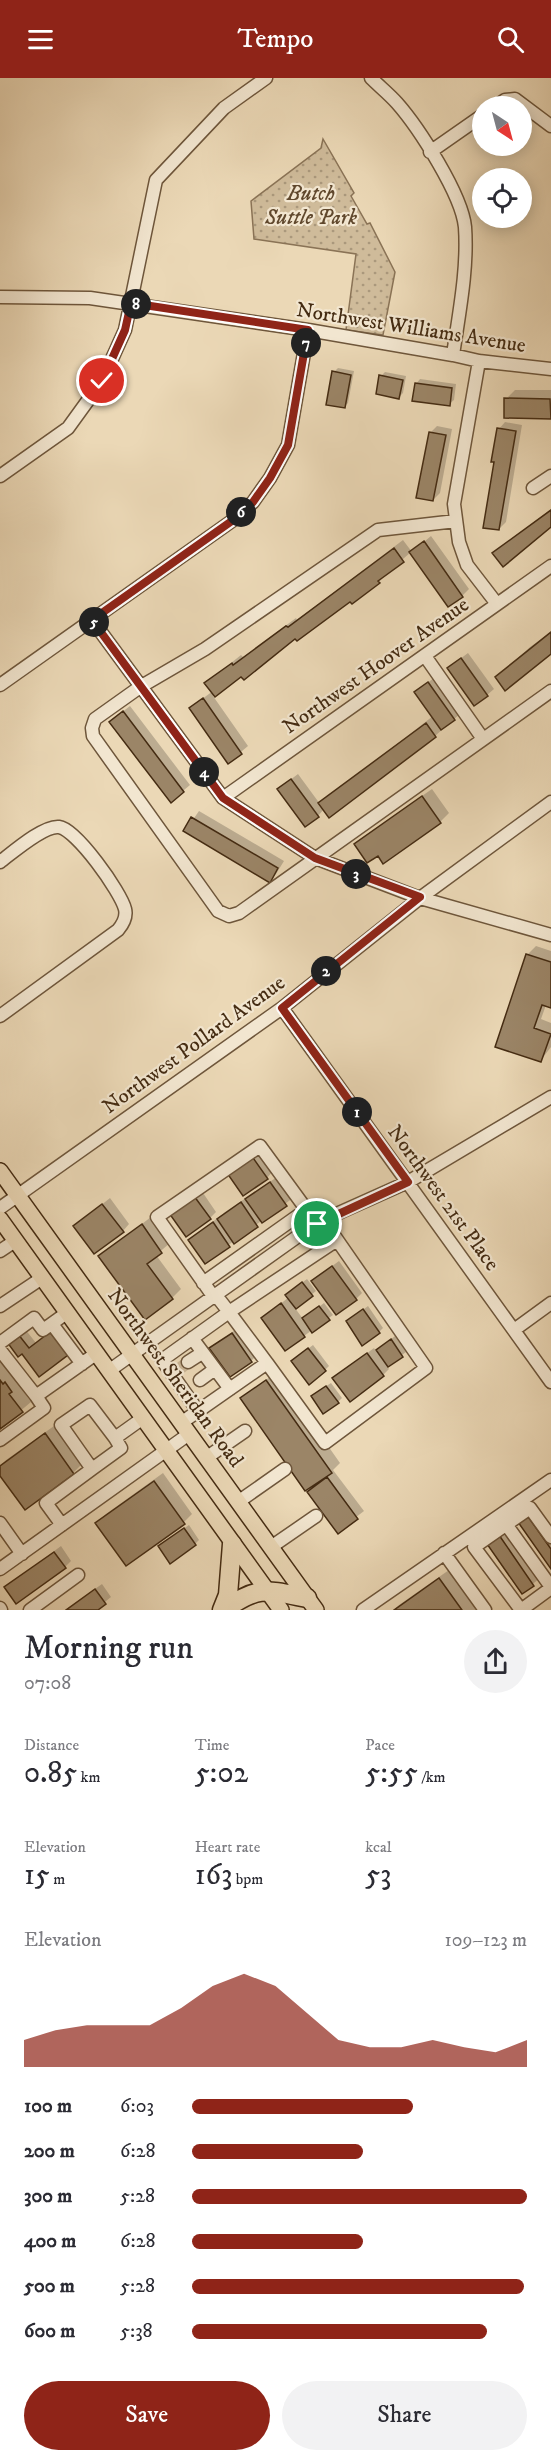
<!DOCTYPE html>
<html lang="en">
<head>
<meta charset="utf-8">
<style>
  :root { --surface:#fff; --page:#f2f2f3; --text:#2b2b33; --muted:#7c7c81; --accent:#8f2418 }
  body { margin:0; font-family:"IM FELL DW Pica",serif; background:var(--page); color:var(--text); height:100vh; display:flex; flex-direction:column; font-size:22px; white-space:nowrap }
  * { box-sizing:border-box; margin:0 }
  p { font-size:20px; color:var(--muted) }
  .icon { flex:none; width:33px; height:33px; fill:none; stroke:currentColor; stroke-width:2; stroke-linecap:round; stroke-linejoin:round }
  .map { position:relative; height:1532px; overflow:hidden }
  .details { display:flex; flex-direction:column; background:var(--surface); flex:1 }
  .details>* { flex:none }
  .needle { width:39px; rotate:144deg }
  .buttons { position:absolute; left:472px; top:18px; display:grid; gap:12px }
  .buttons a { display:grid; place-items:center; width:60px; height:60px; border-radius:50%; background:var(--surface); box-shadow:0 3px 15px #0003; font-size:30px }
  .pin { position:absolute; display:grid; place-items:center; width:51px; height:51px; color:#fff; margin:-26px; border:3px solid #fff; border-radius:50%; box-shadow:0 2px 6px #0007 }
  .km { position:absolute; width:30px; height:30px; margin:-15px; border-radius:50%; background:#222; color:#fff; font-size:16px; line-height:30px; text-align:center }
  .round { display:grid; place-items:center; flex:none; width:63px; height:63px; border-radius:32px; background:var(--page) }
  .summary { display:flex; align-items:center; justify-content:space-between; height:102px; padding:0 24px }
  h1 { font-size:33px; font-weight:600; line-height:45px }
  .figures { display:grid; grid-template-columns:repeat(3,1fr); gap:9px; height:102px; padding:6px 24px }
  .figures div { display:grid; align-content:center }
  .figures b { font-size:30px; font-weight:600 }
  .figures small { font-size:16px; font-weight:400 }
  .figures p { font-size:16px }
  .chart { height:168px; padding:12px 24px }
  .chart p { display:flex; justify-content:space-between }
  .chart svg { width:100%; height:108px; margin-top:6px; fill:var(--accent); opacity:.7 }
  .button { display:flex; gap:12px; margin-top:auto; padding:12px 24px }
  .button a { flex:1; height:69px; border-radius:36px; background:var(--accent); color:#fff; font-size:24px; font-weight:600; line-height:69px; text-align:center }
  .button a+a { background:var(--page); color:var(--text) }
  ul { padding:0 24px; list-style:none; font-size:20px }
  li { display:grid; grid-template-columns:96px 72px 1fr; align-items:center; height:45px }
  li i { height:15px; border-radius:8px; background:var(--accent) }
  header { display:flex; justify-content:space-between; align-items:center; height:78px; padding:0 24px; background:var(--accent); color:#fff; font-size:27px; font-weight:600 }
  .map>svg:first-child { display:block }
  .park { fill:url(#park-dots); stroke:#8a7356; stroke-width:1.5 }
  .shadow { fill:#0003 }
  .building { fill:#9b8567; stroke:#442b12; stroke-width:1.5 }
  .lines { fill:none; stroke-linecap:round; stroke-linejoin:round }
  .minor-tunnel { stroke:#cab595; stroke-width:12; stroke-dasharray:12 6; stroke-linecap:butt }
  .minor-casing { stroke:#6e563b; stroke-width:15 }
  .major-casing { stroke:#442b12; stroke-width:18 }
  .highway-casing { stroke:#442b12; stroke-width:21 }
  .minor { stroke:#f2e6d0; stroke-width:12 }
  .major { stroke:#ebd8b6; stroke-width:15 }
  .highway { stroke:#ebd8b6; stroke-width:18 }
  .route-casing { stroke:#fff; stroke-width:12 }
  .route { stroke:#8f2418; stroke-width:8 }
  .labels { text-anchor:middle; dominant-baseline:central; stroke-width:4.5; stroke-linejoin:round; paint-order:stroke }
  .park-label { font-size:21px; font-style:italic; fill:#60482d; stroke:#f2e6d0 }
  .street-label { font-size:21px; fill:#442b12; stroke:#f2e6d0 }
</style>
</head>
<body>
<header><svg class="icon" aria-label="menu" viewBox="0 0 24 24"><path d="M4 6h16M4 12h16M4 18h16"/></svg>Tempo<svg class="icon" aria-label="search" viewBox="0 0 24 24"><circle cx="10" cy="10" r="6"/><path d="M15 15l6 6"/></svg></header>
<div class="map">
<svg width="551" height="1532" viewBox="0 0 551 1532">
  <defs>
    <pattern id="park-dots" width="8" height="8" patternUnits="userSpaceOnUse" patternTransform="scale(1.5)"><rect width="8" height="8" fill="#cfbb9a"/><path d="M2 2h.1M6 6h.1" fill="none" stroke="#aa987c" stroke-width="1.8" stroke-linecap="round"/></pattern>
  </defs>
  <rect width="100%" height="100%" fill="#ebd8b6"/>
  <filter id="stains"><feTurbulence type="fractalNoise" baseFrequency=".00333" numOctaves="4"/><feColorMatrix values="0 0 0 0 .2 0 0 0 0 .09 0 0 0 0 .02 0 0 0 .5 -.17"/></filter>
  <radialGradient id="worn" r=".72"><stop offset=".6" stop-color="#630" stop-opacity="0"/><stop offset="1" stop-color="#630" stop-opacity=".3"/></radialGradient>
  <path class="park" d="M323 61 354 115 351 118 367 146 370 145 395 194 383 257 346 252 356 176 254 161 251 123 321 70Z"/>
  <path class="shadow" d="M338 290 354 293 348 325 344 329 334 294Z
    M385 294 406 298 403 315 399 319 381 298Z
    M420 301 456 306 454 322 449 326 416 306Z
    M515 312H551V340L505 339 506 321Z
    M505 344 522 347 506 444 499 451 496 383 499 351Z
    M437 348 452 351 440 415 433 422 430 355Z
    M551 431V448L503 487 494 475Z
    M431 458 469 511 462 518 411 474 387 495 379 504 295 559 213 618 248 668 229 684 198 624 213 613 206 605 241 577 243 579 296 540 297 542 403 462 412 474Z
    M551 554V575L497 599 530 569Z
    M468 575 494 611 487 617 456 584Z
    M435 599 461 635 435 658 324 731 318 738 286 705 298 696 320 726 433 638 416 614Z
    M130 628 190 707 171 723 117 638Z
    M432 711 449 735 440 744 384 784 378 776 356 767 365 758Z
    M199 733 284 783 276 796 269 803 185 753Z
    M536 868 551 873V928L546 927 541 941 551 945V969L541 982 497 968 527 877Z
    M258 1072 273 1093 267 1100 228 1095Z
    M277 1099 293 1120 205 1184 190 1162 225 1134Z
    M201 1112 216 1134 210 1140 178 1129Z
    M110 1120 129 1146 123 1153 75 1148Z
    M151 1139 170 1165 156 1177 181 1211 172 1220 100 1178Z
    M339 1183 362 1215 356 1221 320 1197Z
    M307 1201 316 1213 295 1230 303 1241 324 1225 333 1237 286 1271 263 1240 289 1219 291 1213Z
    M368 1228 383 1250 379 1254 352 1240Z
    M58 1249 73 1269 22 1274 9 1264 25 1251 36 1265Z
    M239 1249 258 1276 251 1283 211 1270Z
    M395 1258 406 1274 387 1288 389 1291 383 1297 334 1300 374 1270 376 1273Z
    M313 1267 329 1288 325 1292 297 1279Z
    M0 1282 12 1298 15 1296 20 1304 18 1306 31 1324 0 1350Z
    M276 1294 340 1385 333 1392 364 1433 338 1453 309 1414 320 1403 242 1321Z
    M331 1305 342 1320 338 1324 317 1314Z
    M54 1348 82 1386 73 1395H0V1388L6 1382Z
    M163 1395 192 1436 184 1444 97 1445 106 1436Z
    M534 1432 551 1456V1488L519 1444Z
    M189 1447 199 1462 195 1466 164 1464Z
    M506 1452 540 1500 523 1514 489 1466Z
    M61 1468 71 1483 65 1489 6 1509Z
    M449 1492 477 1532H394L399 1527Z
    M102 1506 111 1519 95 1532H65Z"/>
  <path class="building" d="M332 293 351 297 345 330 326 327Z
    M379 297 403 302 399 321 376 316Z
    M415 305 452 310 450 328 412 323Z
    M504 320 550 321 551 341 504 340Z
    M497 350 516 353 499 452 483 450 494 384H491Z
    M429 354 446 357 433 423 416 420Z
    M551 432V449L503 489 492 475Z
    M424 463 463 519 448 529 409 474Z
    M394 470 404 484 378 503 380 505 352 526 350 524 297 563 295 561 244 602 241 599 215 619 204 605 232 585 233 587 286 548 288 549Z
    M551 554V576L505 613 495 599Z
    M461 580 488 618 474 628 447 590Z
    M428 604 455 642 441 652 414 614Z
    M203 620 242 676 228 686 189 630Z
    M123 633 184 714 171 725 109 644Z
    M426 645 436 659 329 740 318 725Z
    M291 701 319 739 305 749 277 711Z
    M422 718 441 745 383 786 378 778 367 785 354 766Z
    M191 739 278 790 270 805 183 753Z
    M526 876 551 884V930L542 927 534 950 551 956 541 984 495 969Z
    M251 1077 268 1101 243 1118 227 1095Z
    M270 1104 287 1128 262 1145 245 1121Z
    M194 1118 211 1141 186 1159 169 1135Z
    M241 1124 258 1149 234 1166 217 1141Z
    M102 1126 124 1154 94 1176 73 1148Z
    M213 1144 230 1169 205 1186 188 1162Z
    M142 1146 162 1175 147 1186 173 1221 145 1242 98 1178Z
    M332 1188 357 1222 336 1237 311 1203Z
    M302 1204 313 1218 296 1231 285 1217Z
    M281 1225 305 1259 285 1273 261 1240Z
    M319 1228 330 1242 312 1255 302 1240Z
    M363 1231 380 1255 362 1268 346 1243Z
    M50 1254 68 1277 39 1299 22 1276 18 1279 7 1264 18 1256 29 1270Z
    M232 1255 252 1284 230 1299 209 1270Z
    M391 1261 403 1279 388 1289 376 1272Z
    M308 1270 326 1293 309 1307 291 1283Z
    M367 1275 384 1298 350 1324 332 1300Z
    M0 1302 3 1306 5 1304 12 1314 9 1316 23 1334 0 1351Z
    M266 1302 332 1395 305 1413 240 1320Z
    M326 1308 339 1325 323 1336 311 1318Z
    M45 1355 74 1396 25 1432 0 1398V1388Z
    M327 1399 358 1441 338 1456 307 1414Z
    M154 1403 185 1446 126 1488 95 1445Z
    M527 1437 551 1471V1491L518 1444Z
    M184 1450 196 1467 170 1486 158 1468Z
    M499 1457 534 1508 522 1516 487 1466Z
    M54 1474 66 1490 16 1526 4 1509Z
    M439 1500 462 1532H394Z
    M95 1511 106 1526 98 1532H66Z"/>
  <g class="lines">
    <path class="minor-tunnel" d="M178 1292 188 1284"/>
    <defs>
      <path id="minor" d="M371 0C379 8 389 16 397 25 419 50 462 117 465 149 468 191 459 235 453 277
        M496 28 505 22 515 21 551 48
        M430 74 483 37
        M0 219 90 220 308 252 453 277 479 283 551 291
        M479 283 454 426 459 464 467 487 497 526
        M0 398 68 350 102 303 125 252 156 102 224 30 266 0
        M533 410 551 398
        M456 443 378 452 205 571 140 609 95 641 92 650 93 658 218 833 229 838 239 835 551 613
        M92 542 223 720 315 780 420 820 551 857
        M425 578 483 661
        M0 607 236 440 253 424 270 400 288 367 308 252
        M223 720 551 488
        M0 784C13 774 44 747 59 749 76 751 121 814 125 831 127 839 123 846 118 852L0 938
        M282 930 551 1304
        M0 1130 282 930 420 820 551 724
        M0 1173 15 1163
        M203 1205 306 1132
        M213 1218 157 1139 260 1068 317 1146
        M0 1228 42 1200
        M52 1246 82 1286
        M514 1252 551 1225
        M192 1260 230 1311
        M0 1265 34 1240 43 1252 68 1234
        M0 1272 36 1318 97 1275
        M188 1284 202 1275
        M267 1285 229 1234 337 1162
        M110 1292 301 1156 332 1138 408 1104 551 1019
        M200 1302 215 1291
        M198 1333 162 1282 229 1234 215 1216
        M181 1345 267 1285 325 1365 426 1290 324 1143
        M0 1362 44 1330 36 1318
        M206 1380 245 1353
        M92 1391 121 1370 115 1360
        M238 1424 285 1391
        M503 1442 551 1509
        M0 1445 22 1476
        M62 1447 46 1425 92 1391 61 1347 90 1327 115 1360 143 1340
        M271 1469 316 1438
        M444 1475 485 1532
        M0 1491 189 1356
        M0 1530 1 1532
        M30 1532 78 1497
        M363 1532 551 1402
        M521 1532 474 1469 530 1430 551 1459
        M521 1532 551 1510"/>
      <path id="major" d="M0 1093 316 1532
        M0 1141 281 1532"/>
      <path id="highway" d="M222 1532 228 1517 232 1466
        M224 1532C258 1507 268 1512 307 1520"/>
    </defs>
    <use href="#minor" class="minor-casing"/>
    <use href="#major" class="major-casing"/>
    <use href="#highway" class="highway-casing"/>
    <use href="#minor" class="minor"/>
    <use href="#major" class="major"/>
    <use href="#highway" class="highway"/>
  </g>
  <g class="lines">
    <defs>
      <path id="route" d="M102 303 125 252 131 225 308 252 288 367 270 400 253 424 236 440 92 542 223 720 315 780 420 819 282 930 408 1104 317 1146"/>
    </defs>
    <use href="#route" class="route-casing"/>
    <use href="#route" class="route"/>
  </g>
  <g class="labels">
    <g class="park-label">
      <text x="311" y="116">Butch<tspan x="311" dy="24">Suttle Park</tspan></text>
    </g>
    <g class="street-label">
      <text transform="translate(411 250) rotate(9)">Northwest Williams Avenue</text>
      <text transform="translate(376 588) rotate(-35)">Northwest Hoover Avenue</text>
      <text transform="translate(194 967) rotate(-36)">Northwest Pollard Avenue</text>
      <text transform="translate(443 1120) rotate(54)">Northwest 21st Place</text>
      <text transform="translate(175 1300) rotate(54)">Northwest Sheridan Road</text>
    </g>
  </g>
  <rect width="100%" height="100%" filter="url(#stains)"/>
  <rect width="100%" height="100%" fill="url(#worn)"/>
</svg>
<div class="buttons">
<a><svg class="needle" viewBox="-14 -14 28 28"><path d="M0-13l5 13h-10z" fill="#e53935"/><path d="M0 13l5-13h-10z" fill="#7c7c81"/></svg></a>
<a><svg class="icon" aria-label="locate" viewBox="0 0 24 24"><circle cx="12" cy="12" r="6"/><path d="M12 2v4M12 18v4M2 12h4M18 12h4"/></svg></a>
</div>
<div class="pin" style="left:317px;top:1146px;background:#1e9e55"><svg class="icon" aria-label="arrive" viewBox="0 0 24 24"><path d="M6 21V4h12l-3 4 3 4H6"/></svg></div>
<div class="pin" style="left:102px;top:303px;background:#d93025"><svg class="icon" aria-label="check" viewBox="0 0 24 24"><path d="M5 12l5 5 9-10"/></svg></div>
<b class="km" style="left:357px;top:1034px">1</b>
<b class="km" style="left:326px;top:893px">2</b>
<b class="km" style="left:356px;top:796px">3</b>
<b class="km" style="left:204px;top:694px">4</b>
<b class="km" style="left:94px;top:544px">5</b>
<b class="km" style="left:241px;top:434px">6</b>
<b class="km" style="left:306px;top:265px">7</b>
<b class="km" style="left:136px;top:226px">8</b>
</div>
<section class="details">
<div class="summary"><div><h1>Morning run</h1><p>07:08</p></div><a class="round"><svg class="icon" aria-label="share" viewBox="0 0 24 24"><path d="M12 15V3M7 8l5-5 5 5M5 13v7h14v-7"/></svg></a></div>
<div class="figures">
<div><p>Distance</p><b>0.85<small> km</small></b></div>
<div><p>Time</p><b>5:02</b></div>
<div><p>Pace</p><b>5:55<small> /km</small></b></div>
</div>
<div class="figures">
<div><p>Elevation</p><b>15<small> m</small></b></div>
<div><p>Heart rate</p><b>163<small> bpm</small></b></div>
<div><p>kcal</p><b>53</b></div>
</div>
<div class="chart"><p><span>Elevation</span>109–123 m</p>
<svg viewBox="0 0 160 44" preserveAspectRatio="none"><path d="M0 44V33L10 29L20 27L30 27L40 27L50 20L60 11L70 6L80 11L90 22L100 33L110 36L120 36L130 33L140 36L150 38L160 33V44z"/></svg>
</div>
<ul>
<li><b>100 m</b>6:03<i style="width:66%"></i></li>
<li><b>200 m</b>6:28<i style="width:51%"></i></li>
<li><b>300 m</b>5:28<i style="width:100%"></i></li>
<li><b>400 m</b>6:28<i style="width:51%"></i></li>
<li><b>500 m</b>5:28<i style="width:99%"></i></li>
<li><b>600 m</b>5:38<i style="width:88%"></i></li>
</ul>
<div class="button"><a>Save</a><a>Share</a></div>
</section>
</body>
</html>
